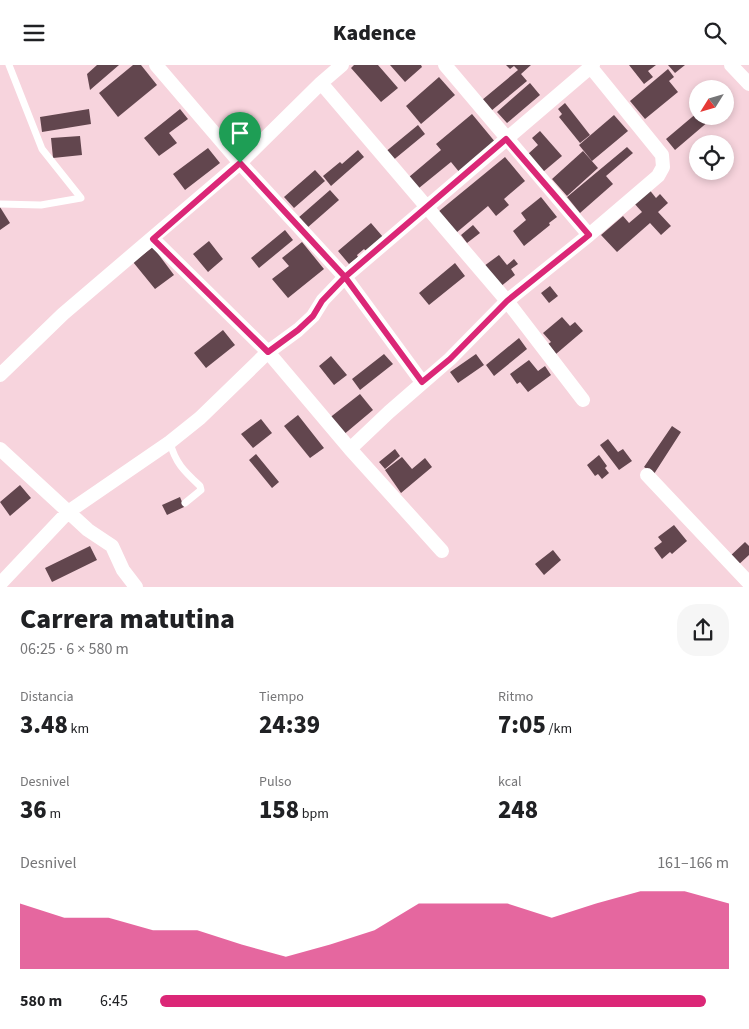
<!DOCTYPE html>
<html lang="es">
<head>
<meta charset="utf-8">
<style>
  :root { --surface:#fff; --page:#f6f6f6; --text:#202124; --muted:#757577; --accent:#db2777 }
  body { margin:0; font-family:"Source Sans 3",sans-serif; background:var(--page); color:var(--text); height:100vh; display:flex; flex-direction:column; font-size:19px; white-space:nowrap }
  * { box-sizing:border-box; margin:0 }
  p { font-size:16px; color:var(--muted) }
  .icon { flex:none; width:28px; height:28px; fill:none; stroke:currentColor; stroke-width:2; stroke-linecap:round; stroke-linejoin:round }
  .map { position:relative; height:522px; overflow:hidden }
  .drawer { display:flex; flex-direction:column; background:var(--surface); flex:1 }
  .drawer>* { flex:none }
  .needle { width:32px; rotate:233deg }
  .fabs { position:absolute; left:689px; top:15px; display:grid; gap:10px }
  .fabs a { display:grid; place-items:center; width:45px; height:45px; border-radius:50%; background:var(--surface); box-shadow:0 2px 8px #0003; font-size:25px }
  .pin { position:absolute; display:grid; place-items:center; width:42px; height:42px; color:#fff; margin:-51px -21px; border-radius:50% 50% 50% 0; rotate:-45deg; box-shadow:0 0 5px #0007 }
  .pin .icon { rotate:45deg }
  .round { display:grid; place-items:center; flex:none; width:52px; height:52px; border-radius:20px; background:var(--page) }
  .headline { display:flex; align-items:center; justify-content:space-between; height:85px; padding:0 20px }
  h1 { font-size:28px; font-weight:800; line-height:38px }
  .figures { display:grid; grid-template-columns:repeat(3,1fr); gap:8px; height:85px; padding:5px 20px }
  .figures div { display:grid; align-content:center }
  .figures b { font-size:25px; font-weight:800 }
  .figures small { font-size:14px; font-weight:400 }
  .figures p { font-size:14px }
  .chart { height:140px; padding:10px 20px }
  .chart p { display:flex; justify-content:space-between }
  .chart svg { width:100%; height:90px; margin-top:5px; fill:var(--accent); opacity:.7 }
  ul { padding:0 20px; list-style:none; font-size:16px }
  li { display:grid; grid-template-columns:80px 60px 1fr; align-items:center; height:38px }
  li i { height:12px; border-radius:6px; background:var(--accent) }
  header { display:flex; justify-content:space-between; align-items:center; height:65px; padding:0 20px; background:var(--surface); font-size:22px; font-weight:800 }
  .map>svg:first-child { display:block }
  .building { fill:#62464e }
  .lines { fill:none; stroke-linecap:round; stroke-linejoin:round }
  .service { stroke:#fff; stroke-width:7 }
  .minor { stroke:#fff; stroke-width:14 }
  .route-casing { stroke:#fff; stroke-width:10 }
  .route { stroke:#db2777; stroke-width:6 }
</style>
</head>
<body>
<header><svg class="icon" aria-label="menu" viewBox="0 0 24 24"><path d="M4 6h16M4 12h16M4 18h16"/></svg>Kadence<svg class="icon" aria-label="search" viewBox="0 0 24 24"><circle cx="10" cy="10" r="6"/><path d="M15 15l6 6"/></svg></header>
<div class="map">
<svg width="749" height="522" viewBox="0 0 749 522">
  <rect width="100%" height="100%" fill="#f7d4dd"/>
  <path class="building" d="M97 0H119L90 25 87 9Z
    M133 0H141L157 20 118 52 99 28Z
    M354 0H378L398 23 381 37 351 3Z
    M390 0H421L422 2 405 17Z
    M506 0H531L521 9 527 16 491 46 482 35 518 5 514 1 510 4Z
    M629 0H656L648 6 653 12 644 19Z
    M668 0H685L675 8Z
    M668 4 674 12 669 16 678 27 645 54 630 36Z
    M439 12 455 30 421 59 406 41Z
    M530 18 540 30 507 58 497 47Z
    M565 38 590 70 580 78 559 52 562 49 558 44Z
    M89 44 91 59 42 67 40 52Z
    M180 44 188 54 169 68 177 78 159 91 144 73Z
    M698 47V51H705L709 56 675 85 666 74Z
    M472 49 496 78 460 108 451 97 419 123 409 112 441 85 436 79Z
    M614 50 628 66 592 96 579 80Z
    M418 60 425 69 391 97 384 88Z
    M540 66 562 91 543 107 528 89 538 80 532 73Z
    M80 71 82 90 53 93 51 73Z
    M627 82 633 88 606 111 613 119 580 148 567 132Z
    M208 83 220 98 185 125 173 109Z
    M358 85 364 92 331 121 323 111 340 97 342 99Z
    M583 86 598 103 567 131 552 114Z
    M505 92 525 116 504 134 509 140 496 151 488 141 456 168 438 147Z
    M315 105 325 116 294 143 284 132Z
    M648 123 656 133 660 129 668 138 658 147 671 161 661 170 650 158 617 187 601 170 623 151 629 158 642 147 633 137Z
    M330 125 339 135 307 163 298 153Z
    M541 132 557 152 549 158 550 160 524 181 513 166 526 155 521 148Z
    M0 142 10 158 0 165Z
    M371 158 383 172 366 186 364 184 357 190 358 192 349 199 338 186Z
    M473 160 480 168 467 178 461 170Z
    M285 165 293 175 259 203 251 193Z
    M209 176 223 194 208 207 193 189Z
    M302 177 324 204 288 233 272 214 289 201 282 193Z
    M153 182 174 210 155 224 133 197Z
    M499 190 507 200 514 194 518 199 511 204 515 210 500 222 484 201Z
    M455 198 465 211 429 240 419 228Z
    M550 221 558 231 549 238 541 228Z
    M562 252 570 261 575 257 583 266 556 289 548 279 551 277 543 268Z
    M223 265 235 280 206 303 194 288Z
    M519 273 527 284 494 311 486 300Z
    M384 289 393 299 360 325 352 314Z
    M476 289 484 300 458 318 450 307Z
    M331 291 347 310 334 320 319 301Z
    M529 295 538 306 545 301 551 310 528 327 520 317 517 319 510 309Z
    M360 329 373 345 342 371 328 354Z
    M298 350 324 383 310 393 284 361Z
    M261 354 272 368 253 383 241 369Z
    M672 361 681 367 654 409 644 402Z
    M608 374 618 387 623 384 632 396 619 405 600 380Z
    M395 384 400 391 385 404 379 397Z
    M256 389 279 417 272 423 249 395Z
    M599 390 607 401 605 403 609 408 602 414 598 409 595 411 587 400Z
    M402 392 412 404 425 393 432 402 401 428 385 405Z
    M20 420 31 433 10 451 0 437Z
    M180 432 184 442 167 450 162 440Z
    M674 460 687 476 672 489 670 487 662 494 654 483 662 477 658 472Z
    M745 477 749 481V490L736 502 728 493Z
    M90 481 97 495 52 517 45 503Z
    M553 485 561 495 544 510 535 499Z"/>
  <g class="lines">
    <path class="service" d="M0 139 41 140 81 133 42 84 9 0
      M170 377C175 398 185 407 200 421L201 425 185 438"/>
    <path class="minor" d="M156 0 240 98 345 212 422 317
      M445 0 589 170
      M731 0 749 19
      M321 18 507 236 583 335
      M153 174 268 287 350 384 442 486
      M0 310 63 249 240 98 321 18 342 0
      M0 384 88 465 112 481 123 505 136 522
      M350 384 389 347 450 294 507 236 589 170 658 111 663 102 662 90 589 0
      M647 410 749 518
      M0 519 68 447 170 377 200 353 268 287 298 265 313 251 323 235 345 212 593 0"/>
  </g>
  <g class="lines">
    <defs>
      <path id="route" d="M240 98 345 212 422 317 450 294 507 236 589 170 506 74 345 212 322 236 313 251 298 265 268 287 153 174 240 98"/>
    </defs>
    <use href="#route" class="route-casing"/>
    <use href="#route" class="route"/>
  </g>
</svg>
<div class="fabs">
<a><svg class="needle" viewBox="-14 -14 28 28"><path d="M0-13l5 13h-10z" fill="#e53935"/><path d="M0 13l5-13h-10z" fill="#757577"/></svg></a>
<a><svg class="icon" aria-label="locate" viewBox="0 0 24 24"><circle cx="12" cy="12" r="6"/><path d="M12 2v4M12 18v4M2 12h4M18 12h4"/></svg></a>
</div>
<div class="pin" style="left:240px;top:98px;background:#1e9e55"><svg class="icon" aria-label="arrive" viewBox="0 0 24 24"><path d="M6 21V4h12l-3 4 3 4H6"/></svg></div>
</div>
<section class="drawer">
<div class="headline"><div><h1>Carrera matutina</h1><p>06:25 · 6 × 580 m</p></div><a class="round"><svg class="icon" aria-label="share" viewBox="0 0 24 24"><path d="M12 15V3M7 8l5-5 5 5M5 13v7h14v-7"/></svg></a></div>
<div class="figures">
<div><p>Distancia</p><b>3.48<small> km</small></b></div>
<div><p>Tiempo</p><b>24:39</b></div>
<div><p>Ritmo</p><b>7:05<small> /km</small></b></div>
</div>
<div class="figures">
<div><p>Desnivel</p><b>36<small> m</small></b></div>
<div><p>Pulso</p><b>158<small> bpm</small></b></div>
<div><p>kcal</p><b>248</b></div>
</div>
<div class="chart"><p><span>Desnivel</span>161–166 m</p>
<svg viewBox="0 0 160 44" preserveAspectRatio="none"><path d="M0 44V12L10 19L20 19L30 25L40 25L50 32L60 38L70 32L80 25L90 12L100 12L110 12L120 19L130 12L140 6L150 6L160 12V44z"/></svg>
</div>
<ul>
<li><b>580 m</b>6:45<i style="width:96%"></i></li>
</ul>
</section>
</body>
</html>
